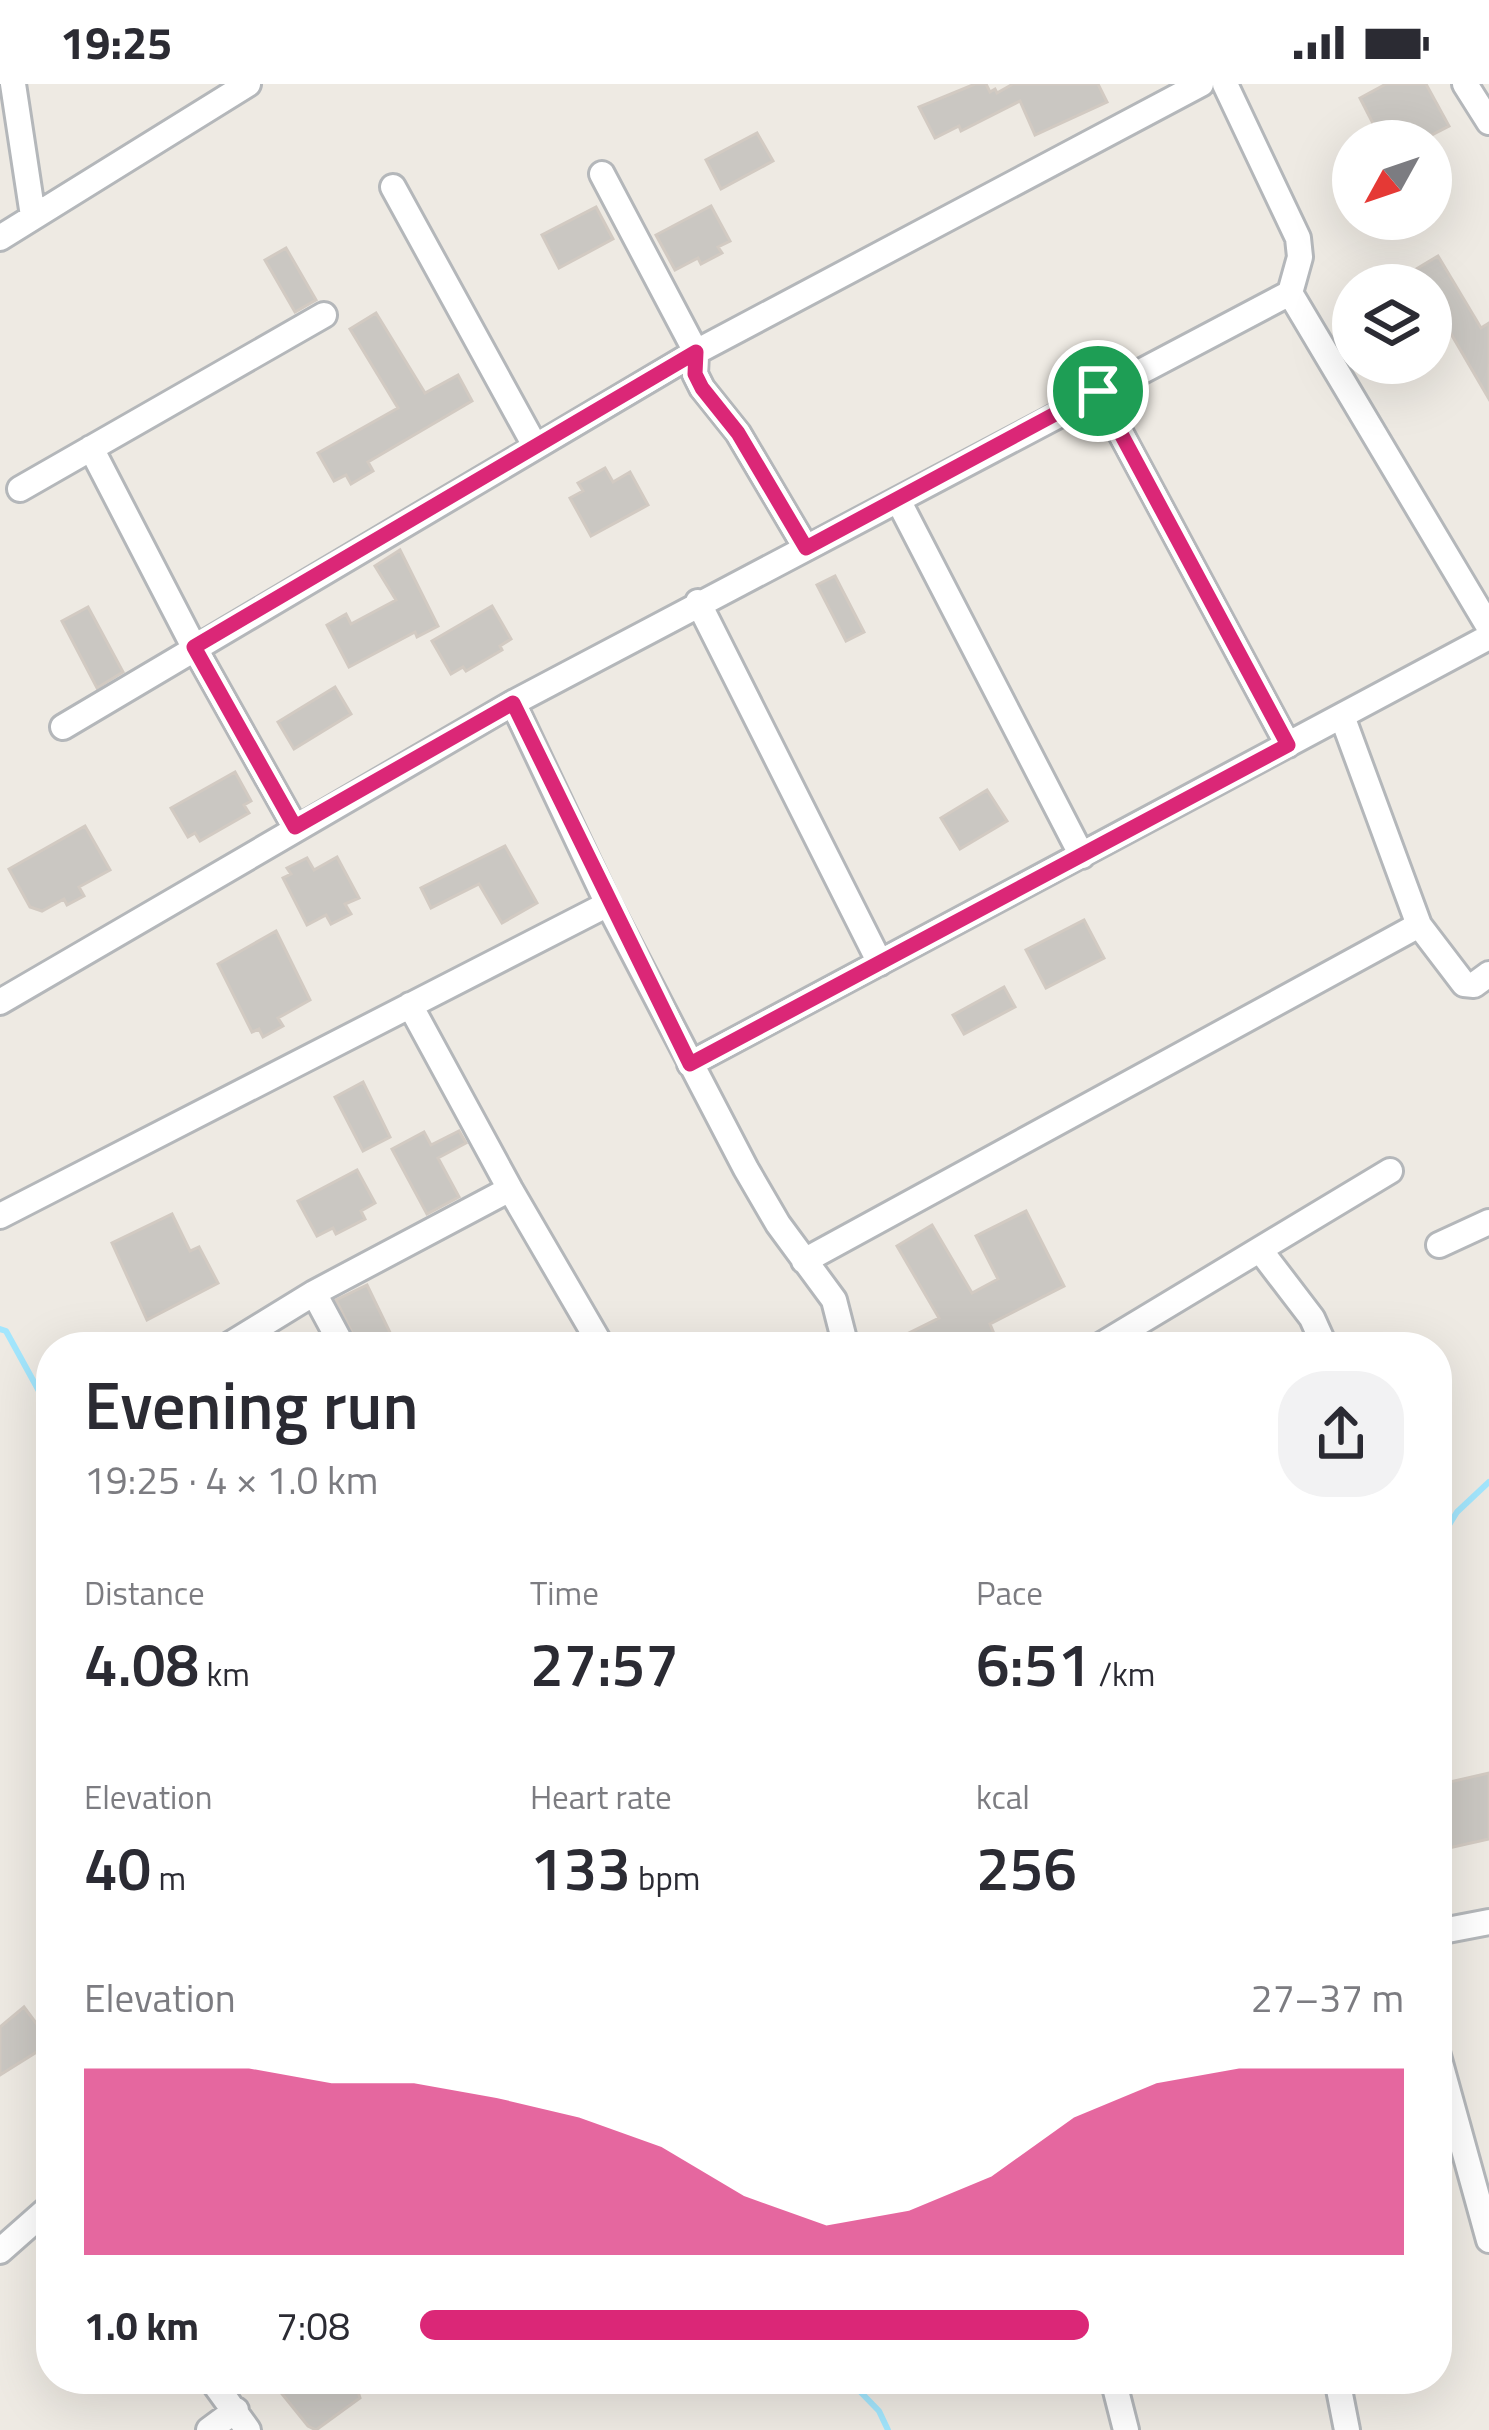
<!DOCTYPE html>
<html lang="en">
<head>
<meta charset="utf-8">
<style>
  :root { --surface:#fff; --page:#f2f2f3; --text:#2b2b33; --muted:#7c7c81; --accent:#db2777 }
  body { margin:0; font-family:"Titillium Web",sans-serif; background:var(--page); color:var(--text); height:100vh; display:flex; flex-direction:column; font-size:45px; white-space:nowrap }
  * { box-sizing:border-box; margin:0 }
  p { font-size:39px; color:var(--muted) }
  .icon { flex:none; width:66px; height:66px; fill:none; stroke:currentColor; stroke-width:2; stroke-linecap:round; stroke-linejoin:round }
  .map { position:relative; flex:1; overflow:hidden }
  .drawer { position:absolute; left:36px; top:1248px; width:1416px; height:1062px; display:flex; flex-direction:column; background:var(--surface); border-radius:48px; box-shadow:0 12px 48px #0002 }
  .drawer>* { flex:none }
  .needle { width:78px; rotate:230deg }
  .tools { position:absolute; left:1332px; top:36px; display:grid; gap:24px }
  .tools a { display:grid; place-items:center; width:120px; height:120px; border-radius:50%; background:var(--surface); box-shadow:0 12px 48px #0002; font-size:60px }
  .pin { position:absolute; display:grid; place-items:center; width:102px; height:102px; color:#fff; margin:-51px; border:6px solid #fff; border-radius:50%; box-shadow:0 3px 12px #0007 }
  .round { display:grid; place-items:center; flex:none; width:126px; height:126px; border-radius:48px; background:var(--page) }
  .overview { display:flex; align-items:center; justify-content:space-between; height:204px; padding:0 48px }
  h1 { font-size:66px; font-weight:600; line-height:90px }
  .stats { display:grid; grid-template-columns:repeat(3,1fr); gap:18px; height:204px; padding:12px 48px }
  .stats div { display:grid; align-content:center }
  .stats b { font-size:60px; font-weight:600 }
  .stats small { font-size:33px; font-weight:400 }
  .stats p { font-size:33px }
  .chart { height:336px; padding:24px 48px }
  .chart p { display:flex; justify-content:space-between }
  .chart svg { width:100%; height:216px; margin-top:12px; fill:var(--accent); opacity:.7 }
  ul { padding:0 48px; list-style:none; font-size:39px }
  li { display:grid; grid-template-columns:192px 144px 1fr; align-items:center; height:90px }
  li i { height:30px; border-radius:15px; background:var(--accent) }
  .status { display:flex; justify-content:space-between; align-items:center; height:84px; padding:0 60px; background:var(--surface); direction:ltr }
  .status svg { height:33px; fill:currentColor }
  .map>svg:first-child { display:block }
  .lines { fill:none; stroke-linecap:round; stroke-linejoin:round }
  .stream { stroke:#a3e6fd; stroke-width:6 }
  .building { fill:#cac7c2; stroke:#d2cac2; stroke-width:3 }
  .street-casing { stroke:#b4b7ba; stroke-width:30 }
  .street { stroke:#fff; stroke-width:24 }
  .route-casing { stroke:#fff; stroke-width:24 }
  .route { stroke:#db2777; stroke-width:15 }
</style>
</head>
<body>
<div class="status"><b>19:25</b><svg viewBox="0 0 49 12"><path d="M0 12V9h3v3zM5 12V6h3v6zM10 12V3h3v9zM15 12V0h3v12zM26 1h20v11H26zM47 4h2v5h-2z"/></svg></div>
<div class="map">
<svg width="1489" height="2346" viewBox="0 0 1489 2346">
  <rect width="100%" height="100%" fill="#eeeae3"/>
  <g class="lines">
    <path class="stream" d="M0 1245 6 1247 51 1329
      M1437 1460 1457 1428 1489 1398
      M51 1624 39 1656 51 1667
      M848 2295 879 2327 888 2346"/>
  </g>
  <path class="building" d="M975 0H986L990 8 995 5 997 9 1013 0H1098L1107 18 1035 51 1020 17 961 47 959 42 935 54 919 23Z
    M1386 0H1426L1449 42 1420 57H1382L1360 14Z
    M757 49 773 77 721 105 706 76Z
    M711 122 730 157 718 163 722 169 701 180 698 174 675 186 656 151Z
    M596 123 613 155 559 184 542 151Z
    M286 164 316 216 295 228 265 176Z
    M1438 172 1481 244 1489 239V315L1447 243 1442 246 1431 228V201H1415L1408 190Z
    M376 229 425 309 458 291 472 317 368 378 373 387 351 400 346 391 334 397 318 369 398 324 350 245Z
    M605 384 613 398 630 388 648 421 591 452 570 414 583 407 578 399Z
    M400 466 438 542 417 553 415 548 349 583 327 541 346 530 351 540 396 516 375 482Z
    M835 492 864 548 846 557 817 501Z
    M492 522 511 555 500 562 502 566 466 587 463 583 451 590 432 557Z
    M88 523 123 588 97 604 62 537Z
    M335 603 351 630 294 665 278 638Z
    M235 688 251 717 244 721 249 729 200 757 195 749 188 753 171 724Z
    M987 706 1007 737 960 765 941 734Z
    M85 742 110 786 79 803 84 812 67 821 64 815 42 827 30 823 9 785Z
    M505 762 537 819 502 839 479 800 431 824 421 804Z
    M337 773 359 814 345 820 351 830 331 840 326 831 307 841 283 794 291 790 287 784 307 774 314 786Z
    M1084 836 1104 874 1046 904 1026 866Z
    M276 847 310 916 278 934 283 942 263 953 259 945 252 948 218 880Z
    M1004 903 1015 923 964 950 953 931Z
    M363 998 390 1053 363 1067 335 1013Z
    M459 1047 466 1059 438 1074 459 1113 427 1130 392 1065 424 1048 431 1061Z
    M357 1086 375 1119 361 1127 365 1135 336 1150 333 1144 317 1152 298 1117Z
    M1026 1127 1064 1202 990 1240 995 1252 971 1263H916L909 1249 939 1234 897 1162 932 1141 972 1209 998 1195 976 1152Z
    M172 1130 190 1167 199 1163 218 1199 147 1236 112 1159Z
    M367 1201 397 1263H359L336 1216Z
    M1489 1689V1755L1449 1764 1437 1701Z
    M24 1923 51 1959 0 1991V1943Z
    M270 2295 354 2296 360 2314 316 2346 308 2342Z"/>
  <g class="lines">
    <defs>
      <path id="street" d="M13 0 33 132
        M1465 0 1489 38
        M602 90 696 268 695 290 702 304 738 349 806 464
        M393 103 534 360
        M0 154 248 0
        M1290 209 1489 543
        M1098 307 1288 661
        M91 364 194 563 295 743
        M20 405 324 231
        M898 416 1082 772
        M698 518 880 879
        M513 619 608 820 746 1085 778 1140 834 1216 846 1263
        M1342 632 1419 841 1464 900 1474 901 1489 890
        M63 643 696 268 1201 0
        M0 918 513 619 1290 209 1300 173 1298 154 1225 0
        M410 921 510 1105 602 1263
        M690 980 1489 553
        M0 1132 608 820
        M1439 1161 1489 1138
        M1260 1166 1312 1234 1325 1263
        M804 1177 1419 841
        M314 1209 343 1263
        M226 1263 314 1209 510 1105
        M1098 1263 1390 1087
        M1437 1848 1489 1838
        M1437 1968 1489 2156
        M0 2167 51 2122
        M211 2295 248 2346
        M1113 2295 1126 2346
        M1337 2295 1347 2346
        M209 2346 236 2326"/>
    </defs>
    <use href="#street" class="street-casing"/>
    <use href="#street" class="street"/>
  </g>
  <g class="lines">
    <defs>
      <path id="route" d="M696 268 695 290 702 304 738 349 806 464 1098 307 1288 661 690 980 513 619 295 743 194 563Z"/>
    </defs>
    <use href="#route" class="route-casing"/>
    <use href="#route" class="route"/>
  </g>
</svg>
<div class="tools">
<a><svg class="needle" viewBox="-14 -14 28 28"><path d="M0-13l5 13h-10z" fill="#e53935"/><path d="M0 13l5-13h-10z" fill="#7c7c81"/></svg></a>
<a><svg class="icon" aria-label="layers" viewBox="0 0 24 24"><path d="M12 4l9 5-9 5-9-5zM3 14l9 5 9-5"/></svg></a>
</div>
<div class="pin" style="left:1098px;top:307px;background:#1e9e55"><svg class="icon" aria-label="arrive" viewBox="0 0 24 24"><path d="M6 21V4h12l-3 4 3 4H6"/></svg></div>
<section class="drawer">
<div class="overview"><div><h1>Evening run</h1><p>19:25 · 4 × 1.0 km</p></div><a class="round"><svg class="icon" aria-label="share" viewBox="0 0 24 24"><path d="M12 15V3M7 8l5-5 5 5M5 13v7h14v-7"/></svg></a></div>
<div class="stats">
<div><p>Distance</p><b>4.08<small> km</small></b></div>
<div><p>Time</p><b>27:57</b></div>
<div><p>Pace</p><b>6:51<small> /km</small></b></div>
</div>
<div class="stats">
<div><p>Elevation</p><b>40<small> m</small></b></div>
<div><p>Heart rate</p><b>133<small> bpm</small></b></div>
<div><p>kcal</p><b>256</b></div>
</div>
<div class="chart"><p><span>Elevation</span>27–37 m</p>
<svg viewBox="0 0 160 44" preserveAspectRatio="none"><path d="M0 44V6L10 6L20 6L30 9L40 9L50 12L60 16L70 22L80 32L90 38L100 35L110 28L120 16L130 9L140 6L150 6L160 6V44z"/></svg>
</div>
<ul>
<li><b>1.0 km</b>7:08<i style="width:68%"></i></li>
</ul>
</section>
</div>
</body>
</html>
